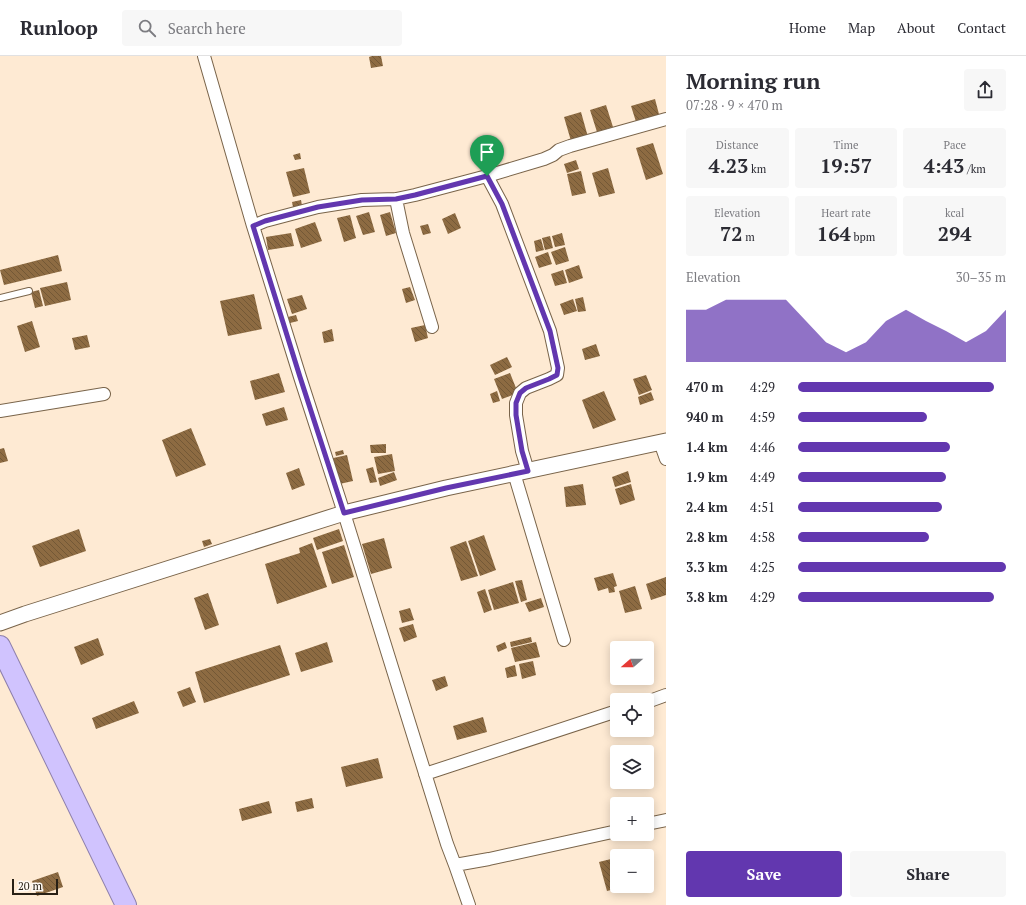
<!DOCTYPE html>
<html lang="en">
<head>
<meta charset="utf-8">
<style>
  :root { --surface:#fff; --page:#f7f7f7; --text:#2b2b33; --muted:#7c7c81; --line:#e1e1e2; --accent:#6237af }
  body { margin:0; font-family:"PT Serif",serif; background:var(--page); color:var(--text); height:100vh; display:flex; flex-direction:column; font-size:15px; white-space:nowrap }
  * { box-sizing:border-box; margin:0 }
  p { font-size:13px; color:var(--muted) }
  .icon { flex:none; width:22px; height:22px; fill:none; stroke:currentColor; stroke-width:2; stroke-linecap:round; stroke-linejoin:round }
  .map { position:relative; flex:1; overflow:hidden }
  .sheet { display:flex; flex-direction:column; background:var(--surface); width:360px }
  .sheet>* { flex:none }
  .needle { width:26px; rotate:250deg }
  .fabs { position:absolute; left:610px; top:585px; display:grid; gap:8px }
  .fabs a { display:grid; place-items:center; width:44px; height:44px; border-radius:4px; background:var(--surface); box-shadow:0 2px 10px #0003; font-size:20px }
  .scale { position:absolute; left:12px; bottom:10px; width:46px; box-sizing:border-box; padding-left:4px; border:2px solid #282015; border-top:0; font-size:11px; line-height:14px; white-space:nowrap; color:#282015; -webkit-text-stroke:3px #fffaf4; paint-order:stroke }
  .pin { position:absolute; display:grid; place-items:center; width:34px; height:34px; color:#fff; margin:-41px -17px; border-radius:50% 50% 50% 0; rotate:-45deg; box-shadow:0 0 4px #0007 }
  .pin .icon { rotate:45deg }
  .round { display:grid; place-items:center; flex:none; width:42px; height:42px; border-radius:4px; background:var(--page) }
  .headline { display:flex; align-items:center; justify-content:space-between; height:68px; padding:0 20px }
  h1 { font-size:22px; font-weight:600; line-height:30px }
  .stats { display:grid; grid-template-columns:repeat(3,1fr); gap:6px; height:68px; padding:4px 20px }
  .stats div { display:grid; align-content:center; border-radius:4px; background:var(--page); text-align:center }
  .stats b { font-size:20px; font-weight:600 }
  .stats small { font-size:11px; font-weight:400 }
  .stats p { font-size:11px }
  .chart { height:112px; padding:8px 20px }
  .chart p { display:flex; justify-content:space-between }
  .chart svg { width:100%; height:72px; margin-top:4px; fill:var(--accent); opacity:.7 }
  .button { display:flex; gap:8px; margin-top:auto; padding:8px 20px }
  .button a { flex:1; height:46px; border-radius:4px; background:var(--accent); color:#fff; font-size:16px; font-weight:600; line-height:46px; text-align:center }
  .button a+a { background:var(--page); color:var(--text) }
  ul { padding:0 20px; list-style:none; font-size:13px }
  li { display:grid; grid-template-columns:64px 48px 1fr; align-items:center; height:30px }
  li i { height:10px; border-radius:5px; background:var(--accent) }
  header { display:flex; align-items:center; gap:24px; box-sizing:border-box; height:56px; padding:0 20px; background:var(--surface); border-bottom:1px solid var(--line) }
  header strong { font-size:19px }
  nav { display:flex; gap:22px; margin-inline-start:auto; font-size:14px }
  .search { width:280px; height:36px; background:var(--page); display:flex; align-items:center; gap:10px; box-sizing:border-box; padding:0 14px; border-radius:4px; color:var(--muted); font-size:15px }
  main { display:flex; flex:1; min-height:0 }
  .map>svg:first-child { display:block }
  .building { fill:url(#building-back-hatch) }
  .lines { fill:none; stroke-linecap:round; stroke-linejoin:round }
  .service-casing { stroke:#79644a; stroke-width:8 }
  .minor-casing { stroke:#79644a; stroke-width:14 }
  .tertiary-casing { stroke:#79644a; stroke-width:17 }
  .trunk-casing { stroke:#8e80ac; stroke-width:22 }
  .service { stroke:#fff; stroke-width:6 }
  .minor { stroke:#fff; stroke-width:12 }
  .tertiary { stroke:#fff; stroke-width:15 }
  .trunk { stroke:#d0c3fe; stroke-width:20 }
  .route-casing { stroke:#fff; stroke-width:8 }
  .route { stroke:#6237af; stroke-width:5 }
</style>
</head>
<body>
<header>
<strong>Runloop</strong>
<div class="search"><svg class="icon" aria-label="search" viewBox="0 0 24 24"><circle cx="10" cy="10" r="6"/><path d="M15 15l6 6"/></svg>Search here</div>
<nav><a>Home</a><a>Map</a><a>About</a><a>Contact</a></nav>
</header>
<main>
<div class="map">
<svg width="666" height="849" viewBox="0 0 666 849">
  <defs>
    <pattern id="building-back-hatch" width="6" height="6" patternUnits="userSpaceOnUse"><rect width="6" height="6" fill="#8d6b42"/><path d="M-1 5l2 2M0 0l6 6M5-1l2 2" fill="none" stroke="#735836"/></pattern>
  </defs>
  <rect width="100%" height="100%" fill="#feead3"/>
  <path class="building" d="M372 0H381L383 10 371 12 369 1Z
    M655 43 660 62 637 69 631 50Z
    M606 49 613 71 597 76 590 54Z
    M581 56 588 81 571 85 564 61Z
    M653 87 663 118 646 124 636 92Z
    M300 97 301 103 295 104 293 99Z
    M576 104 579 113 567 117 564 108Z
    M304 112 310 137 293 141 286 116Z
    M608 112 615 137 599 141 592 117Z
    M581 115 586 137 572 140 567 118Z
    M301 144 303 155 294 156 292 146Z
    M369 156 375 176 363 179 356 160Z
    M390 156 396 177 386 180 380 159Z
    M455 157 461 172 448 178 442 163Z
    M350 159 356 182 344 186 337 162Z
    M315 166 322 185 301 192 295 173Z
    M428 168 431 177 423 179 420 170Z
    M291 177 294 190 268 194 266 181Z
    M562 177 565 189 555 191 552 180Z
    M550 180 553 192 545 194 542 182Z
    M541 183 544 194 536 196 534 185Z
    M565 191 569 205 556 209 551 196Z
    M548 196 552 208 539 212 535 201Z
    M58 199 62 215 4 229 0 214Z
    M579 209 583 222 569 227 565 214Z
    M563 214 567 227 555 230 551 218Z
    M67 226 71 244 45 250 40 232Z
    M410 231 415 244 406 247 402 233Z
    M39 234 43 250 35 252 31 236Z
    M254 238 262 273 228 280 220 245Z
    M302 239 307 253 292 258 287 243Z
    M583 241 586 255 578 256 575 243Z
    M573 243 577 255 564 259 560 248Z
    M296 259 298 265 290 267 288 261Z
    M32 265 40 291 25 296 17 270Z
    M425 269 428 282 415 286 411 272Z
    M332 273 334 285 324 287 322 276Z
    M87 279 90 291 75 294 72 282Z
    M596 288 600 300 585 304 582 293Z
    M507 301 512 311 495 319 490 309Z
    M279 317 285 336 255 344 250 325Z
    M510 317 518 337 502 343 494 323Z
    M646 319 652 334 639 339 633 323Z
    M497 335 500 345 493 347 490 338Z
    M604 335 616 364 593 373 582 344Z
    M651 336 654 344 640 349 638 341Z
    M284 351 288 364 266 370 262 358Z
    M191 372 206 409 176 421 162 384Z
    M386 388V397H371L370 389Z
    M4 392 8 405 0 407V393Z
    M343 394 344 398 336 400 335 396Z
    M392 398 395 415 378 418 374 401Z
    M347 399 353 425 335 429 329 403Z
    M373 411 377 426 370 427 366 413Z
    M299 412 305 429 292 434 286 417Z
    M628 415 631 426 615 431 612 421Z
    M394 416 397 424 380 430 378 422Z
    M583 428 586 449 566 451 564 431Z
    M631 428 635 444 620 449 615 433Z
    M79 473 86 495 40 511 32 490Z
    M339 473 343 485 317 494 313 482Z
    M484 479 496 514 480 520 468 485Z
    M384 482 392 512 371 518 362 488Z
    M210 483 212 488 204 491 202 485Z
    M466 485 478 520 461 525 450 491Z
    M312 487 327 531 277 548 265 508 300 497 299 492Z
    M344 489 354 521 332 528 322 496Z
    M613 517 617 530 614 531 615 536 609 537 608 532 598 535 594 522Z
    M666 521V539L651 544 646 528Z
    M522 524 527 544 521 546 515 525Z
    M513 526 519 547 494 554 488 534Z
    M635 530 642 553 625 557 619 535Z
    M485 533 492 554 484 557 477 536Z
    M208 537 219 569 205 574 194 542Z
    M541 542 544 551 529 556 525 547Z
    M410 552 414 564 402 567 399 555Z
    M413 568 417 581 404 586 399 572Z
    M531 581 532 586 511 591 510 586Z
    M98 582 104 599 81 609 74 591Z
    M327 586 333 606 301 616 295 597Z
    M505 586 507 592 498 596 496 590Z
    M536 586 540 601 515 606 511 592Z
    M280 589 290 619 204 647 195 616Z
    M533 605 536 619 522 623 519 608Z
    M515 609 517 620 507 622 505 612Z
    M445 620 448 630 436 635 432 624Z
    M190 631 196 646 183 651 177 636Z
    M134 645 139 657 96 673 92 662Z
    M483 661 487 676 457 684 453 670Z
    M378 702 383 722 346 731 341 711Z
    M312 742 314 752 297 756 295 746Z
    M269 745 272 757 242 765 239 753Z
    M615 802 617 809V830L623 831 607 835 599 806Z
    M58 816 63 831 37 840 32 825Z"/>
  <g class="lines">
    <defs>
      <path id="service" d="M0 242 29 235"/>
      <path id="minor" d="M204 0 253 170
        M487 120 502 148 550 275 558 312 557 319 549 323 526 332 520 337 516 347V359L522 395 528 415
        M396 143 403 177 432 271
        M0 355 104 338
        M660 386 666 403
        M514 417 564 584
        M647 646 666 639
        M425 718 617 655
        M647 768 666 764
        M617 775 489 803 455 809 447 788 344 457 300 321 253 170 265 165 318 151 362 144 396 143 415 139 487 120 544 103 553 99 559 94 570 90 666 63
        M455 809 469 849"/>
      <path id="tertiary" d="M0 567 25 558 344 457 446 432 666 385"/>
      <path id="trunk" d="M0 590 126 849"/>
    </defs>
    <use href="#service" class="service-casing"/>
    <use href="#minor" class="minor-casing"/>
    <use href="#tertiary" class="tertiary-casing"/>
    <use href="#trunk" class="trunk-casing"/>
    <use href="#service" class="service"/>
    <use href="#minor" class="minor"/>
    <use href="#tertiary" class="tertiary"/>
    <use href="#trunk" class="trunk"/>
  </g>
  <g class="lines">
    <defs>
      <path id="route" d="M487 120 502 148 550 275 558 312 557 319 549 323 526 332 520 337 516 347V359L522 395 528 415 446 432 344 457 300 321 253 170 265 165 318 151 362 144 396 143 415 139Z"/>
    </defs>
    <use href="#route" class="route-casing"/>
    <use href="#route" class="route"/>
  </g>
</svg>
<div class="fabs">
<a><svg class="needle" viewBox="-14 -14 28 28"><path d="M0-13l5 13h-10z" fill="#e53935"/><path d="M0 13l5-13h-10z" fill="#7c7c81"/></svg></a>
<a><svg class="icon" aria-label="locate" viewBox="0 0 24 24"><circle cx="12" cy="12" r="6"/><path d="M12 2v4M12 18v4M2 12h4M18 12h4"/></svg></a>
<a><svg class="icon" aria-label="layers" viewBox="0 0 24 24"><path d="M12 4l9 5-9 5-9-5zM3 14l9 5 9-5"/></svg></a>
<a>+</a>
<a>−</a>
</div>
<div class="scale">20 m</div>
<div class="pin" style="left:487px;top:120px;background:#1e9e55"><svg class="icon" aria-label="arrive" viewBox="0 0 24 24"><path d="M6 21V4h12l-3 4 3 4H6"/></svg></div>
</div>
<section class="sheet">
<div class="headline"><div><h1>Morning run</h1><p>07:28 · 9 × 470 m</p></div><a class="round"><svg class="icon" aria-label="share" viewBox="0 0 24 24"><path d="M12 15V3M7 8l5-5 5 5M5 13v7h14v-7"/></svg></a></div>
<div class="stats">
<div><p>Distance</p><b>4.23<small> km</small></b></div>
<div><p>Time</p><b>19:57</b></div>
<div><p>Pace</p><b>4:43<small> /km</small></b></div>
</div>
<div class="stats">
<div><p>Elevation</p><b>72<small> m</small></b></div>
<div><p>Heart rate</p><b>164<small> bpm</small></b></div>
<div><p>kcal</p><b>294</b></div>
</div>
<div class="chart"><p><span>Elevation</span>30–35 m</p>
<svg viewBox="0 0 160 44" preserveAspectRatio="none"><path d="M0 44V12L10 12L20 6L30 6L40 6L50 6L60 19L70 32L80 38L90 32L100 19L110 12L120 19L130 25L140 32L150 25L160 12V44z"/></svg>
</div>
<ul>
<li><b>470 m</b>4:29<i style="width:94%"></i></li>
<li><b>940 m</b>4:59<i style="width:62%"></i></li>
<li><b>1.4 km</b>4:46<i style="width:73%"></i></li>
<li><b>1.9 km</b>4:49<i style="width:71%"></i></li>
<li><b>2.4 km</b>4:51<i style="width:69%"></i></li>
<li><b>2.8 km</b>4:58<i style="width:63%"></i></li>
<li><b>3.3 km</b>4:25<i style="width:100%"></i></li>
<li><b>3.8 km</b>4:29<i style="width:94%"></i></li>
</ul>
<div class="button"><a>Save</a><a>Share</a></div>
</section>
</main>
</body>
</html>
